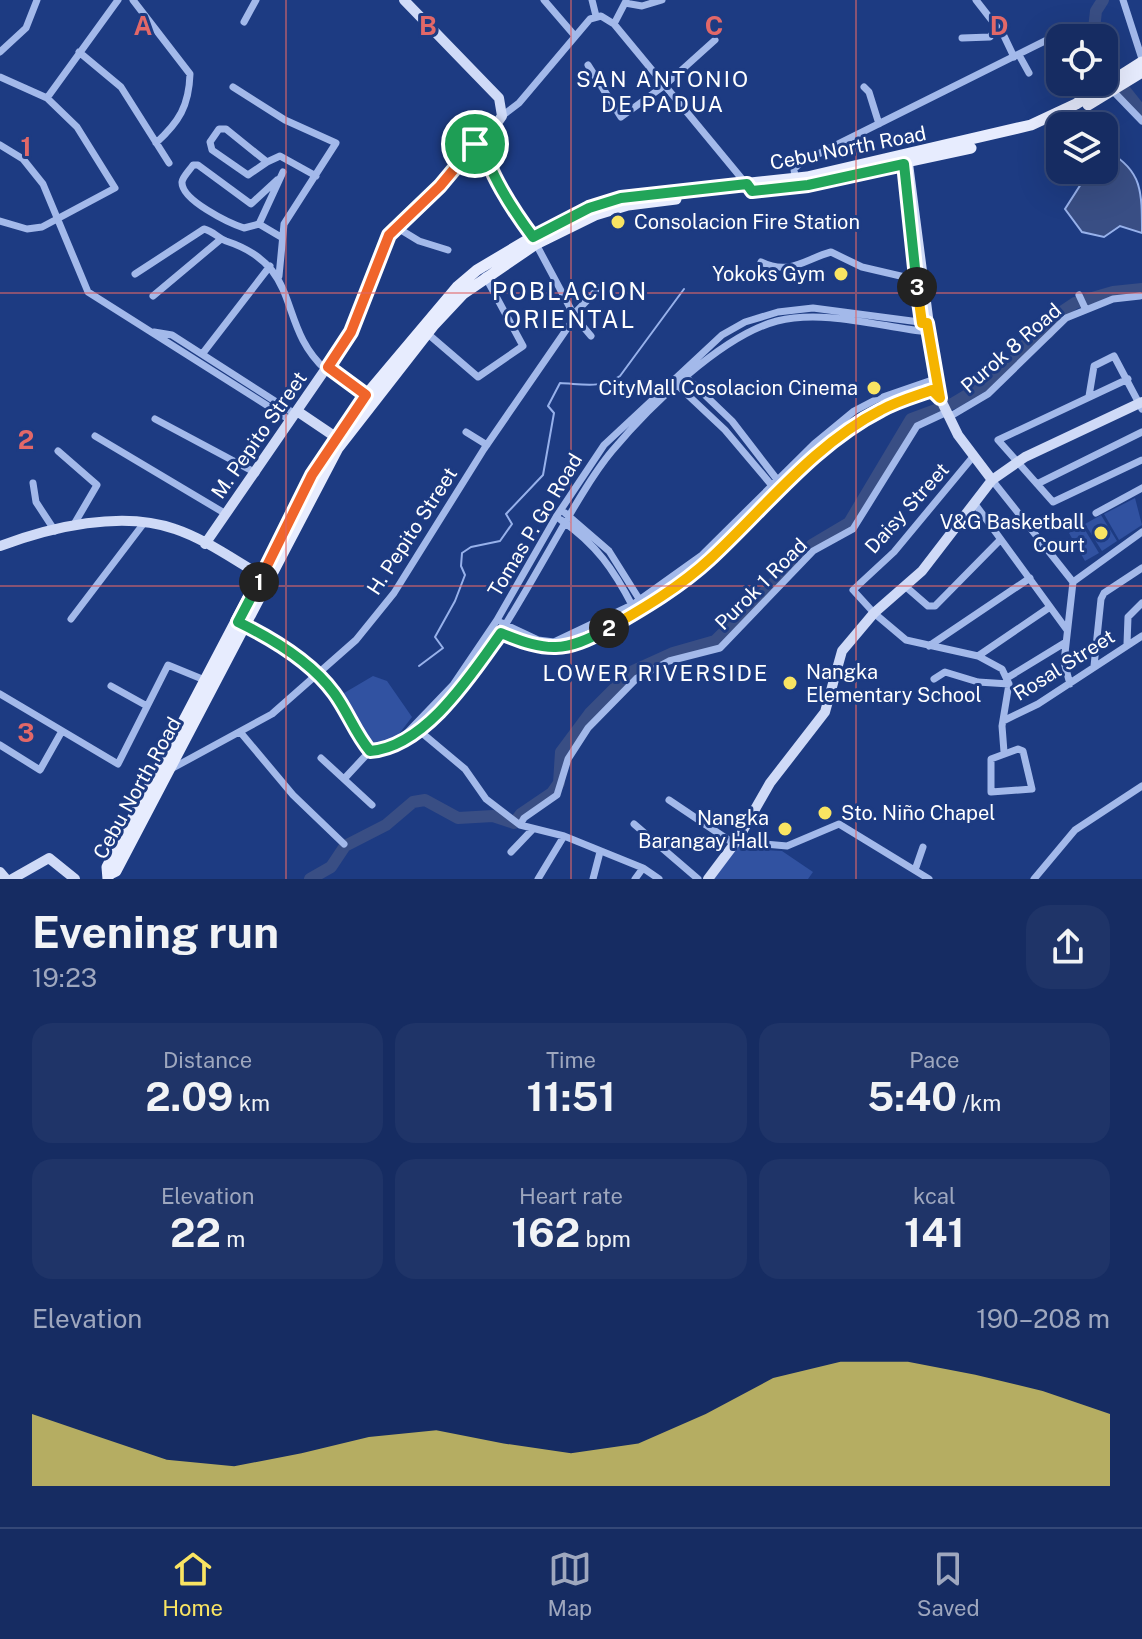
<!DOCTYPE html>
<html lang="en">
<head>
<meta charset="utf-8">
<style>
  :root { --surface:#162c62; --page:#1f3468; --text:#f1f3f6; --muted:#9ea7be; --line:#354877; --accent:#f9e462 }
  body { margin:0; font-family:"Public Sans",sans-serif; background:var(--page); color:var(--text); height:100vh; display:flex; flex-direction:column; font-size:30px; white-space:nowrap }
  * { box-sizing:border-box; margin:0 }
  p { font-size:26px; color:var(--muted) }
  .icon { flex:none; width:44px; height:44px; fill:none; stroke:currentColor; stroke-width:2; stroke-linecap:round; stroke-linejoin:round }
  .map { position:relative; height:879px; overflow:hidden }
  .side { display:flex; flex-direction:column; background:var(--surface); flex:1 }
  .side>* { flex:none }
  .fabs { position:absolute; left:1046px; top:24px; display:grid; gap:16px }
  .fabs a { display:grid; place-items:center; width:72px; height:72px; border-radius:16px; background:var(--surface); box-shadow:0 8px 32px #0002,0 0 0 2px var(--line); font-size:40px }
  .pin { position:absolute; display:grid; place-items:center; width:68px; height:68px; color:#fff; margin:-34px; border:4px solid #fff; border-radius:50%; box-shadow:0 2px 8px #0007 }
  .km { position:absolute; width:40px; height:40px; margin:-20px; border-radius:50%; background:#222; color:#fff; font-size:22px; line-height:40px; text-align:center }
  .round { display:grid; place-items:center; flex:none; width:84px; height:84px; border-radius:24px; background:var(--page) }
  .head { display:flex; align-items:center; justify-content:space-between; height:136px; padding:0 32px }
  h1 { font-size:44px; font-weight:700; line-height:60px }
  .figures { display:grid; grid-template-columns:repeat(3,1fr); gap:12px; height:136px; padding:8px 32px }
  .figures div { display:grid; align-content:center; border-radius:20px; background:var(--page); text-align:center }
  .figures b { font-size:40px; font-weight:700 }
  .figures small { font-size:22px; font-weight:400 }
  .figures p { font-size:22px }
  .chart { height:224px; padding:16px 32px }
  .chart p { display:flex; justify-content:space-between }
  .chart svg { width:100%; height:144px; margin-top:8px; fill:var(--accent); opacity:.7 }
  .menu { display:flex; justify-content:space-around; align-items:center; height:112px; border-top:2px solid var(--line); background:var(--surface); font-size:22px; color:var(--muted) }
  .menu a { display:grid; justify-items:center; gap:4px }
  .menu .on { color:var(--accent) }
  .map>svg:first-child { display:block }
  .green { fill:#3152a1 }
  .water { fill:#394e84; stroke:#97b1eb; stroke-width:2 }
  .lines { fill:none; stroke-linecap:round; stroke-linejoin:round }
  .stream { stroke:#97b1eb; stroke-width:2 }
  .river { stroke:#394e84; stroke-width:12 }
  .street { stroke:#a3b9ea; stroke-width:7 }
  .secondary { stroke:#cfdaf7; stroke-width:10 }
  .primary { stroke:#e7ecfe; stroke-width:11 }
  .split-1-casing { stroke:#fff; stroke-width:16 }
  .split-2-casing { stroke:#fff; stroke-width:16 }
  .split-3-casing { stroke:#fff; stroke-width:16 }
  .split-4-casing { stroke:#fff; stroke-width:16 }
  .split-1 { stroke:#f0652b; stroke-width:10 }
  .split-2 { stroke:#22a559; stroke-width:10 }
  .split-3 { stroke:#f5b400; stroke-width:10 }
  .split-4 { stroke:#22a559; stroke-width:10 }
  .grid { fill:none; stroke:#e26868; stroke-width:2; stroke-opacity:0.55 }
  .poi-dot { fill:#f9e462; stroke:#1d3b82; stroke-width:3 }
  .labels { text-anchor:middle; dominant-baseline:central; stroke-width:6; stroke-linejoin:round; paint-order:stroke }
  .street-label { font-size:20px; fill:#fff; stroke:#1d3b82 }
  .poi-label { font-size:20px; fill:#fff; stroke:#1d3b82; text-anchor:end }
  .neighbourhood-label { font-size:22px; letter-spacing:2px; fill:#fff; stroke:#1d3b82 }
  .quarter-label { font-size:24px; letter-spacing:2px; fill:#fff; stroke:#1d3b82 }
  .grid-label { font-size:26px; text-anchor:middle; font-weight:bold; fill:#e26868; stroke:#1d3b82; stroke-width:6; stroke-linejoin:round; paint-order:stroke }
</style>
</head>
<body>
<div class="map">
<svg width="1142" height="879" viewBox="0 0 1142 879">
  <rect width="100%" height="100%" fill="#1d3b82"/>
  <path class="green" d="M1135 498 1142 525 1119 540 1104 514Z
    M1101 515 1117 541 1102 551 1085 524Z
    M1082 525 1099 553 1085 561 1069 533Z
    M373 676 387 681 412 717 392 743 371 749 339 696Z
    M747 842 764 850 782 851 813 872 808 879H712L740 843Z"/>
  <path class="water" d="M1104 143 1109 152C1142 171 1142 191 1142 233L1120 226 1104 237 1082 232 1065 209 1090 170H1104Z"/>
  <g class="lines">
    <path class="stream" d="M419 666 443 648 435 637 455 601 465 575 461 566 462 553 471 547 500 541 512 524 506 514 543 475 554 413 548 406 560 383C583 384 600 389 620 376L684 289"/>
    <path class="river" d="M1093 38 1096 11 1103 0
      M1104 64 1142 112
      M310 879 331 867 345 846 386 825 413 802 425 800 458 818 493 816 514 823 521 814 552 793 559 783 561 752 590 713 631 672 673 653 715 641 812 545 849 523 911 419 954 403 1006 372 1025 345 1048 333 1063 311 1075 303 1113 292 1142 289"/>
    <path class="street" d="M133 0 190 74C189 106 179 122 156 143
      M544 0 575 36
      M592 0 596 16
      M976 0 1004 36 1014 57
      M1123 0 1142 59
      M625 3 642 6 662 0
      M244 22 256 0
      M614 24 626 1
      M962 38 990 37 997 27
      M0 52 26 28 37 0
      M79 52 121 87 169 163
      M1019 55 1029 73
      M588 65 621 117 665 85 715 40
      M0 77 47 98 77 127 115 188 42 227 27 229 0 221
      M233 87 285 120 336 143 284 224 279 276
      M864 87 869 92 879 124
      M1113 91 1142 121
      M47 98 118 0
      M502 116 519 103 590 19 601 16 614 24 752 191
      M0 145 23 159 43 184 88 292 290 420
      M267 162 248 175 212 150 210 142 219 129H226L267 162 280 156 316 176
      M795 178 794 169 800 163 1065 31
      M277 180 251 204 198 165H193C190 170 183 176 182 182 181 200 229 223 244 228L259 224 283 172
      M259 224 281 237
      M396 227 419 241 448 250
      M536 244 575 317 591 336
      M761 262C790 276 805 259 831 252L862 267 922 281
      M135 274 204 229C213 231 218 238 226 241 305 267 275 324 326 370
      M1079 295 1085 308
      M153 296 221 239
      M574 314 599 288
      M154 332 172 335 295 414
      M428 334 478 377 523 346 485 276
      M203 353 270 266
      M328 367 366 395
      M684 375 732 421 779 482
      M1128 379 998 440 1053 502 1142 460
      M675 383 725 430 774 488
      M1089 396 1094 366 1114 356 1142 409
      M949 417 988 394 1066 318 1113 299 1140 296
      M155 419 256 473
      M466 432 487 445
      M95 436 226 514
      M58 451 97 485 73 526
      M972 458 894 552 853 590 874 613 906 640 978 656 1002 669 1009 684 1002 726 1004 752
      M992 480 1073 582
      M33 483 36 502 55 531
      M1037 484 1142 432
      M975 504 1067 630
      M565 513 609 551 641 602
      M1096 513 1142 488
      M561 520C596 544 614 570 633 607
      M905 586 928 606H935L1000 540
      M71 619 144 523
      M502 623 538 640 554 642 632 605 702 555 814 444 854 411 877 399 935 379
      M242 624C274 639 312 663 333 692 348 712 354 733 370 751 467 745 552 522 612 451 649 407 721 336 777 321 824 309 881 327 928 332
      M499 633 539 649 555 650 599 634 645 608 708 561 815 456 862 420 883 408 938 388
      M1127 644 1128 617 1142 603
      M929 646 1030 578
      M978 656 1050 607
      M1094 666 1101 599 1104 593 1142 568
      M1007 678 1066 642
      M934 679 945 672 978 682 1009 684
      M1070 684 1064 662 1073 582 1142 532
      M111 686 147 706
      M0 694 118 764 168 665 207 681
      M1003 721 1038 704 1142 636
      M416 728 465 769 486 799 520 825 564 836 643 868 659 879
      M241 733 293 795 344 844
      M406 734 453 685 497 620 556 517 604 445 722 335 745 322 778 312 813 308 927 323
      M0 745 40 770 62 731
      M1018 749 1023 751 1032 789 991 792V759Z
      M321 758 372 805
      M171 769 272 714 356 640 394 593 484 449 575 317
      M344 779 370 751
      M669 800 730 841 787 846 839 824 929 879
      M634 824 698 879
      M520 825 524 818 557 795 568 759 588 728 637 678 669 661 720 648 813 551 853 529 917 426 947 412
      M511 852 532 830
      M915 870 923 847
      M538 879 564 836
      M593 879 600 852
      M635 879 643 868
      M1034 879 1075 830 1142 786"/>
    <path class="secondary" d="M485 140C480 168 522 218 535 242
      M907 156 938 394 958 435 992 480
      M297 411 340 440
      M205 544 351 332 389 235 440 186 475 144 485 140 502 116 499 98 404 0
      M0 546C51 527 122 510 175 529 205 539 234 560 262 576
      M0 872 6 879
      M12 879 49 858 75 879
      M708 879 738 839 770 783 825 712 842 651 874 613 922 571 992 480 1025 457 1142 402"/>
    <path class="primary" d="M1088 105 1142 72
      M789 187 971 148
      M108 875 116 871 338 448 433 326 463 294 536 244 595 215 628 205 676 199
      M108 879 107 867 322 457 366 395 457 287 477 270 529 239 589 208 630 196 807 177 1031 125 1076 104 1142 62"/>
  </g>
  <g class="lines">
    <defs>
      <path id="split-1" d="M259 582 312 475 366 395 328 367 351 332 389 235 440 186 475 144"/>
      <path id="split-2" d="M259 582 238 622C271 638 312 663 334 693 348 712 355 733 370 751 425 747 471 675 501 633 547 652 565 653 609 628"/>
      <path id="split-3" d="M609 628C644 608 681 586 710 559 765 508 814 444 881 410 897 401 915 396 932 390L940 398 927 323H922L917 287"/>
      <path id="split-4" d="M475 144 485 140C481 164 518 217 533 237L589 208 621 198 747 184 752 191 808 185 904 164 917 287"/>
    </defs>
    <use href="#split-1" class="split-1-casing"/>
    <use href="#split-2" class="split-2-casing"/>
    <use href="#split-3" class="split-3-casing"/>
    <use href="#split-4" class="split-4-casing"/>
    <use href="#split-1" class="split-1"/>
    <use href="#split-2" class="split-2"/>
    <use href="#split-3" class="split-3"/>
    <use href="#split-4" class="split-4"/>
  </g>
  <path class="grid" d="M286 0V879M571 0V879M856 0V879M0 293H1142M0 586H1142"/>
  <g class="poi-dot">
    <circle cx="618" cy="222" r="8"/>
    <circle cx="841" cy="274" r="8"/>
    <circle cx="874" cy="388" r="8"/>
    <circle cx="1101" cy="533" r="8"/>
    <circle cx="790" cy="683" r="8"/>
    <circle cx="825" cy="813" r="8"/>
    <circle cx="785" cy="829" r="8"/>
  </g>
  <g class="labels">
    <g class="street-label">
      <text transform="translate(848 148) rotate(-11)">Cebu North Road</text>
      <text transform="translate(1011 348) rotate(-41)">Purok 8 Road</text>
      <text transform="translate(259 435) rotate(-55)">M. Pepito Street</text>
      <text transform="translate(907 508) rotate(-48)">Daisy Street</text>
      <text transform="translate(535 525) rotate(-59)">Tomas P. Go Road</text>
      <text transform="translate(412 531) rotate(-57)">H. Pepito Street</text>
      <text transform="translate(761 584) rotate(-45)">Purok 1 Road</text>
      <text transform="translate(1064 665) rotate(-32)">Rosal Street</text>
      <text transform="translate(137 788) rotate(-61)">Cebu North Road</text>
    </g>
    <g class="poi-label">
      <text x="634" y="222" text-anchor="start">Consolacion Fire Station</text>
      <text x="825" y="274">Yokoks Gym</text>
      <text x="858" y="388">CityMall Cosolacion Cinema</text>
      <text x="1085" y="522">V&amp;G Basketball<tspan x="1085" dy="23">Court</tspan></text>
      <text x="806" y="672" text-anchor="start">Nangka<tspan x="806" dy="23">Elementary School</tspan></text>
      <text x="841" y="813" text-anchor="start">Sto. Niño Chapel</text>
      <text x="769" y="818">Nangka<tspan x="769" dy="23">Barangay Hall</tspan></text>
    </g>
    <g class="neighbourhood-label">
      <text x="663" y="79">SAN ANTONIO<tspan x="663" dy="25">DE PADUA</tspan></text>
      <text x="656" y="673">LOWER RIVERSIDE</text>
    </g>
    <g class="quarter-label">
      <text x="570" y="291">POBLACION<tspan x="570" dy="28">ORIENTAL</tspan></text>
    </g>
  </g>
  <g class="grid-label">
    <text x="143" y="35">A</text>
    <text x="428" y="35">B</text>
    <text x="714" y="35">C</text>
    <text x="999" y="35">D</text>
    <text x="26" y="156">1</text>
    <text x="26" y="449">2</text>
    <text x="26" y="742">3</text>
  </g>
</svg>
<div class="fabs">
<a><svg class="icon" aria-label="locate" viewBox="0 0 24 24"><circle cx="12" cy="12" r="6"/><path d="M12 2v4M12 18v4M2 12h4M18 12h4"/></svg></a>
<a><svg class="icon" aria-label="layers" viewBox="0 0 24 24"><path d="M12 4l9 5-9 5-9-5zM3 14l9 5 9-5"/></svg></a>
</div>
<div class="pin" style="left:475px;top:144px;background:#1e9e55"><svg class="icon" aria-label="arrive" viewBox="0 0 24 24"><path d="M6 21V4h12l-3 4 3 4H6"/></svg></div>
<b class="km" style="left:259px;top:582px">1</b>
<b class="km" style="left:609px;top:628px">2</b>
<b class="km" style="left:917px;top:287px">3</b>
</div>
<section class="side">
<div class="head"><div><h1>Evening run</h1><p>19:23</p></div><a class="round"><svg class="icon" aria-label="share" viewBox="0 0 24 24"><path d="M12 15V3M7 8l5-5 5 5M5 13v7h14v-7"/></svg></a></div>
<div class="figures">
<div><p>Distance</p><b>2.09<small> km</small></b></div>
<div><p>Time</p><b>11:51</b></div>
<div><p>Pace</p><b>5:40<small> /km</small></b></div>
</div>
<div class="figures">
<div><p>Elevation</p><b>22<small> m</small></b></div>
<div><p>Heart rate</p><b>162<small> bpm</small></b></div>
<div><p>kcal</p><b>141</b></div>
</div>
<div class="chart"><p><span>Elevation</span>190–208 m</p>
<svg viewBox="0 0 160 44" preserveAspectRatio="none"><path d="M0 44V22L10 29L20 36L30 38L40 34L50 29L60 27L70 31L80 34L90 31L100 22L110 11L120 6L130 6L140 10L150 15L160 22V44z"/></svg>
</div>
</section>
<nav class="menu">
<a class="on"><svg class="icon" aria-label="home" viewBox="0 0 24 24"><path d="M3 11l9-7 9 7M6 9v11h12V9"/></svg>Home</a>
<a><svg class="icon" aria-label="map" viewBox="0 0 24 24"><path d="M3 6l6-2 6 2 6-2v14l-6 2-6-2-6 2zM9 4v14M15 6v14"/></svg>Map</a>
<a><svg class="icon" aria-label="saved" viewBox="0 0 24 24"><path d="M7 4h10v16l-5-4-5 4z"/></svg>Saved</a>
</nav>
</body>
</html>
